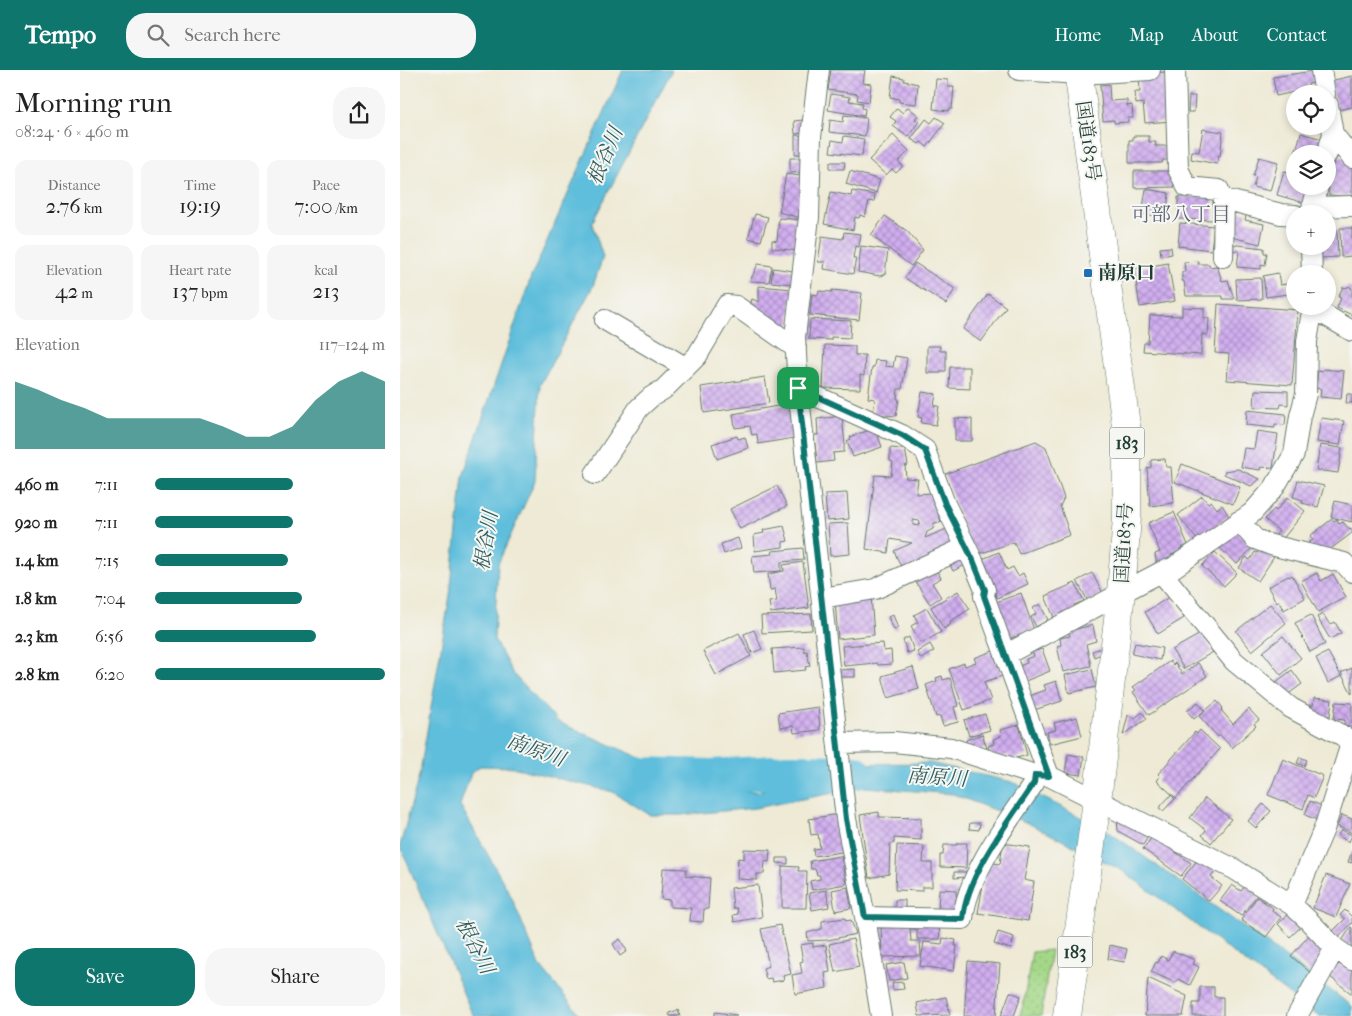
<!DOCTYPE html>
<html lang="en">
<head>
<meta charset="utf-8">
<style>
  :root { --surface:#fff; --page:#f6f6f6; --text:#222; --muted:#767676; --accent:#0f766e }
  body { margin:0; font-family:"IM FELL French Canon","Noto Serif JP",serif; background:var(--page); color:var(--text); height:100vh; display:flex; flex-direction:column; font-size:19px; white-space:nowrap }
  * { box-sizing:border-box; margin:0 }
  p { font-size:16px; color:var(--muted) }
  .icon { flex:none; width:28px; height:28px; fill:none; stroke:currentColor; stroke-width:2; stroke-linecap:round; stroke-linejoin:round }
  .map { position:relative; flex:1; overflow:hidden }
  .sheet { display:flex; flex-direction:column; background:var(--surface); width:400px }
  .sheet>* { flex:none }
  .controls { position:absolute; left:886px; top:15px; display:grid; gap:10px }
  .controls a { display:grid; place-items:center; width:50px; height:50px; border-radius:50%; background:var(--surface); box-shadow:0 2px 8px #0003; font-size:25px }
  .pin { position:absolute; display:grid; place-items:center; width:42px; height:42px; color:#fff; margin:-21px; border-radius:10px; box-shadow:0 2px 8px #0006 }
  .round { display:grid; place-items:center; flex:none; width:52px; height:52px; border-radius:20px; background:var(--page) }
  .head { display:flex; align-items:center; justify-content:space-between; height:85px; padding:0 15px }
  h1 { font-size:28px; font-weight:600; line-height:38px }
  .stats { display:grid; grid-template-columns:repeat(3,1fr); gap:8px; height:85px; padding:5px 15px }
  .stats div { display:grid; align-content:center; border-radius:12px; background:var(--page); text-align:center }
  .stats b { font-size:21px; font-weight:600 }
  .stats small { font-size:14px; font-weight:400 }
  .stats p { font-size:14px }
  .chart { height:140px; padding:10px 15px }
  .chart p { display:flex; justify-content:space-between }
  .chart svg { width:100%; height:90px; margin-top:5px; fill:var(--accent); opacity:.7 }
  .button { display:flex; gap:10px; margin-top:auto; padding:10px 15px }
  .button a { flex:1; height:58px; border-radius:20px; background:var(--accent); color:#fff; font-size:20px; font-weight:600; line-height:58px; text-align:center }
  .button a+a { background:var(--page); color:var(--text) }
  ul { padding:0 15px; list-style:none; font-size:16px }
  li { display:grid; grid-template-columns:80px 60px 1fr; align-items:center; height:38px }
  li i { height:12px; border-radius:6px; background:var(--accent) }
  header { display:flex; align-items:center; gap:30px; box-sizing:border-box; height:70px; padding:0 25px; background:var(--accent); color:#fff }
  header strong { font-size:24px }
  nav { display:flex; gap:28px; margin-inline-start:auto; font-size:18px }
  .search { width:350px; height:45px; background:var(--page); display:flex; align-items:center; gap:12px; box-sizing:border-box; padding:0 18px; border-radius:20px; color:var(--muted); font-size:19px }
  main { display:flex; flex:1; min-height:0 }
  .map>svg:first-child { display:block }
  .park { fill:url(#park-dots); stroke:#628a5e }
  .water { fill:#5ebedc; stroke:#3e7e88 }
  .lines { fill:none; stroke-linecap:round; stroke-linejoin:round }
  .river { stroke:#5ebedc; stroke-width:34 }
  .building { fill:url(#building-cross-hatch); fill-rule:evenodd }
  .minor-casing { stroke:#677a6c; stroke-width:22 }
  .highway-casing { stroke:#677a6c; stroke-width:29 }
  .minor { stroke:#fff; stroke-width:20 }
  .highway { stroke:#fff; stroke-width:28 }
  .route-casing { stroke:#fff; stroke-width:10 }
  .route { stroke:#0f766e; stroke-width:6 }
  .poi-dot { fill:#1f6fb2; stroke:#f6f6f2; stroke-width:2 }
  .labels { text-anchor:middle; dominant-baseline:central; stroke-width:4; stroke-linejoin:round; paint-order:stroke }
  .shield { fill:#f6f6f2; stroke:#60746d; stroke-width:1 }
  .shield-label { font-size:18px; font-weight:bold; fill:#1f3d34 }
  .street-label { font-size:19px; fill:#1f3d34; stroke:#f6f6f2 }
  .poi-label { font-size:19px; font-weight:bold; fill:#1f3d34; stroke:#f6f6f2; text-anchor:start }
  .water-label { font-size:20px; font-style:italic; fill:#2f5d5e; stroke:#f6f6f2 }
  .neighbourhood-label { font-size:20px; fill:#5d6576; stroke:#f6f6f2 }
</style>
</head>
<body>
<header>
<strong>Tempo</strong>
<div class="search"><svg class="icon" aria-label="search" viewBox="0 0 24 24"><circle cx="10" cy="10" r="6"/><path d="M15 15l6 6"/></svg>Search here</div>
<nav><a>Home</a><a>Map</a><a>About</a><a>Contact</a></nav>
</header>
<main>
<section class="sheet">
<div class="head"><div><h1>Morning run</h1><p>08:24 · 6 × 460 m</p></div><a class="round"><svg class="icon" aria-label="share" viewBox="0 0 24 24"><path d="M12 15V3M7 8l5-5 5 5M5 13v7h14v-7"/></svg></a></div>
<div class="stats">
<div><p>Distance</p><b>2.76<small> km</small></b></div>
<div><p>Time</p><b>19:19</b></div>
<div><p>Pace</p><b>7:00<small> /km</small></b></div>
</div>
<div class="stats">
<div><p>Elevation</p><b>42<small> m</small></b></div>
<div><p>Heart rate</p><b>137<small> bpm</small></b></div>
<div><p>kcal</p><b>213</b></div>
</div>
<div class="chart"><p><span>Elevation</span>117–124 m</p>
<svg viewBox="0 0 160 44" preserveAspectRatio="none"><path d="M0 44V11L10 15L20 20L30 24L40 29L50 29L60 29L70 29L80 29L90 33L100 38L110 38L120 33L130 20L140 11L150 6L160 11V44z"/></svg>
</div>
<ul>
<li><b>460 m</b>7:11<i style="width:60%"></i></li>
<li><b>920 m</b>7:11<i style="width:60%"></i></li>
<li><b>1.4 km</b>7:15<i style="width:58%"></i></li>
<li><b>1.8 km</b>7:04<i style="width:64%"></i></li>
<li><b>2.3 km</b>6:56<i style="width:70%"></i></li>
<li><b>2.8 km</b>6:20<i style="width:100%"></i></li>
</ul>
<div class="button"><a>Save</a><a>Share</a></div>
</section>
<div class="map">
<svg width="952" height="946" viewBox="0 0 952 946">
  <defs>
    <pattern id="park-dots" width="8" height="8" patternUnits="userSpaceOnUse" patternTransform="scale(1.25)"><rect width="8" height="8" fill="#a4d888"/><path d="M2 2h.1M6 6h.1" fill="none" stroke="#8dba76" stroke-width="1.8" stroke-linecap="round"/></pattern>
    <pattern id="building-cross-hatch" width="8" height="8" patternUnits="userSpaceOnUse" patternTransform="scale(1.25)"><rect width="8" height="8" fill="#d1aef0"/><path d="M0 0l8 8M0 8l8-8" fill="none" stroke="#a98fc3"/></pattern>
  </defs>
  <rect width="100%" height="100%" fill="#f6f6f2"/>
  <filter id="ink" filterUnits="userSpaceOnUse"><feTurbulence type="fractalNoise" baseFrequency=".02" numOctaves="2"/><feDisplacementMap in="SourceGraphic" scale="10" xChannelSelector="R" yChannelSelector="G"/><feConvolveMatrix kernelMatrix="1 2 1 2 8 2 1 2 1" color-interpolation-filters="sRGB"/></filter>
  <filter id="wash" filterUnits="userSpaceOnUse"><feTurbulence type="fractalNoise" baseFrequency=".0096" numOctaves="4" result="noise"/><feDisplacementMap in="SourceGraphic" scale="20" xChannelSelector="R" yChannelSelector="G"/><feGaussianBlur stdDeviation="1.12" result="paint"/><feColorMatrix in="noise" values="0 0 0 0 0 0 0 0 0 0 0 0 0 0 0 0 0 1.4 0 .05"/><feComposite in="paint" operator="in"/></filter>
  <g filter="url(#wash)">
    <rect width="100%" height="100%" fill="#eeead5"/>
    <path class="park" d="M651 880 641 946H619L623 936 632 882Z"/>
    <path class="water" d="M223 0H272L192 153 203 187 193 216 140 315 135 411 98 494 94 569 113 604 158 652 308 717 358 722 428 694 530 693 612 712 705 759 858 867 952 936V946H918L723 801 630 754 553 724 465 717 355 738 281 745H250L213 722 112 697 80 696 71 703 60 735 111 826 140 896 181 946H74L70 939 0 776 20 702 50 525 63 406 131 207Z"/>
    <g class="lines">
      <path class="river" d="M236 704 313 706 388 701 455 702"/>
    </g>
    <g id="blocks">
      <path class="building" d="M431 0H465L463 13 471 14 469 32 457 30 458 24 428 20Z
        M913 1 915 13 908 14V19L876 26 873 7Z
        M765 2 773 51 745 53 743 33 736 34 735 22H740L739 4Z
        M493 6 504 8V11L518 14 516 34 499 32V29L490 27Z
        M952 6V37L938 40 930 11Z
        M536 9 548 10V17H554L552 39H549L548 41 533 39Z
        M709 14 710 31 727 30V36L732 35 733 48H728V52L714 53V50L703 51 700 15Z
        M431 24 450 27 449 31 463 33 462 38 465 39 464 46 428 40Z
        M789 26H795L794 42H788Z
        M508 37 518 45 515 49 519 51 508 67 493 56 496 51 490 47 497 38 503 43Z
        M444 45 467 48 465 66 429 62 430 50 443 52Z
        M536 47 545 53 527 77 521 72 519 74 511 69 526 49 531 53Z
        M403 50 404 63 395 64 394 51Z
        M803 59 823 62 820 86 819 85 817 94 791 89 792 81 799 82Z
        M901 63 926 70 922 84H895Z
        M395 65 404 66V84H395Z
        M493 65 509 81 498 92 503 96 496 103 492 99 486 105 469 90Z
        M444 66 464 69 462 86 430 82 432 70 443 72Z
        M733 66H749V72H756L755 76H772V90H763L762 93H729V70H733Z
        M859 87 878 92 870 121 853 117 856 107 853 106Z
        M895 87V116H913L908 134 877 125 884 101 890 102Z
        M935 87H946L952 97V127L929 125 928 107 930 106V94H934Z
        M390 88H405L406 102 390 103Z
        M430 92H445L444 99H430Z
        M450 101 480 110 476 123 446 114Z
        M734 101H775V117L734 118Z
        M386 104 408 107 404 149 379 142Z
        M746 119 769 123 766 147 742 144Z
        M452 121 475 125 474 132 469 131 465 147 460 145 459 148 455 147 453 160 424 154 431 122 451 126Z
        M778 127H813V150L778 149Z
        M833 140 847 143 845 150 864 154 860 174 827 166Z
        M355 144 368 147 361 171 348 168Z
        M485 146 507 161 523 180 511 196 471 165Z
        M379 148 403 150 399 181 372 178V170L377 171Z
        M780 153 814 156 811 180 778 176Z
        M940 158H952V186L941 187Z
        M937 160 938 187 921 188 920 176H928V161Z
        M444 162 461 164 459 177 455 176 453 188H456L453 204 424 199 425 192H418L422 166 443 169Z
        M829 174 864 178V183H867L865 195 861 194V199L837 197 839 181 828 180Z
        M461 176 488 180 485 204 480 206 458 202Z
        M771 177 772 184 761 186 760 178Z
        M798 191V194H809L810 197 817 196 822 211 828 210 834 229H823V226H786L784 211H782V202H785L784 192Z
        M515 193 555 219 546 234 505 208Z
        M768 193 775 231 740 237 734 199Z
        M358 194 372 196 369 212 350 211Z
        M373 198 393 201 392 214 371 212Z
        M878 203 880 215 886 214 888 224 866 227 863 206Z
        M861 208 862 229 837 230 836 209Z
        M359 216 393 219 388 265 349 239 352 229 359 232Z
        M948 216 952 218V245L937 238 941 228 938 227 943 217 947 218Z
        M432 220 462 223 459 250 410 245 412 224 418 225 419 221 432 222Z
        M588 224 606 237 581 272 563 259Z
        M818 234 898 240 892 315 827 310 829 284 815 283Z
        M782 237 804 238V248H809L808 265 802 264 801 285 743 281 744 273H748L750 245 782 246Z
        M410 249 451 251 450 268 431 267V270L409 269Z
        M425 275 455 276V285H465L464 306 460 305V319L423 318Z
        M527 276H540V281H546V301H541V303H527Z
        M495 286 507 288 502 319H498L497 329H499L496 346 473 344 475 329 468 328 472 297H474L475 290 486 291 485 296 493 297Z
        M550 297H570V319L549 318Z
        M923 299 944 301 941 329 920 327 921 319 916 318 918 301 922 302Z
        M365 307 369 333 304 343 301 317Z
        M855 320 888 321V335L881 334 880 338 854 337Z
        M522 322 536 324 534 336H539L536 355 521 353 522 348 518 347Z
        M947 324H952V333H946Z
        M389 334 394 368 358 374 357 364 352 365 350 356 335 358 333 344Z
        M847 340 886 344 885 355 875 354V358L846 355Z
        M442 346 445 375 444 376V382L433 383 434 391 417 393 414 365H418L417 349Z
        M555 348 572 349V371H555Z
        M921 348 944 351 940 375 917 372Z
        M475 358 482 377 453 387 447 371 451 369 450 367Z
        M857 361 878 364 873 398 861 397 860 400 841 397 844 378 854 379Z
        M337 366 338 369 345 367 348 378 317 389 312 374Z
        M636 371 646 377 664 428 660 436 670 465 619 484 614 472 573 486 545 404Z
        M920 375 942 378 938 403 916 400Z
        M490 378 505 379 508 395 505 396 506 408 518 409 516 424 532 423 541 452 534 453 533 459 527 462 525 468 549 458 557 477 503 501 494 481 512 473 490 469 488 483 466 479 475 405 491 406 493 392 490 391ZM513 450 520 451 519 456 513 455Z
        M765 389 766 397H771L774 433 750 436 747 398 751 397V390Z
        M782 394 840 417 833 434 775 412Z
        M838 399 860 409 851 416 824 404 825 401Z
        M898 410 924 416 918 437 902 433 903 430 893 427Z
        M377 416 387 436 340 459 330 439Z
        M447 423 449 449 427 451 425 424Z
        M802 426 808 433 811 431 817 439 822 435 829 446 797 470 778 445Z
        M888 427 905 441 881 471 875 466 879 461 865 449 874 439 876 441Z
        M935 431 952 435V452L931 447Z
        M774 442 788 475 779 479 780 481 771 485 772 489 757 496 755 484 760 482 748 453Z
        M932 449 934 451 937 449 939 454 943 452 950 460 952 458V463L924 484 915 483 908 473 913 470 910 466Z
        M448 453 450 484 430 486 428 454Z
        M384 456 388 471 383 472V477L355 481 354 465 364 463 363 460Z
        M835 458 854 476 837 494 818 476Z
        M338 468 341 478 324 484 321 474Z
        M403 478 404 490 381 492V501L354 503 352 486 373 484 372 481Z
        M860 479 874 487 858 511 839 498 846 487 850 490 855 482 857 483Z
        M599 482 607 500 613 497 618 506 623 503 628 514 597 528 580 490Z
        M815 482 837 503 824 516 802 496Z
        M559 483 565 495 553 501 547 489Z
        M403 492 409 538 371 543 369 532 377 531 375 519 370 520 368 504 384 501 383 495Z
        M533 495 541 508 532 513 541 527 530 534 513 508Z
        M692 503 703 523 688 531 677 511Z
        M917 503 921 511 933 504 946 527 918 542 901 511Z
        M892 505 905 528 884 540 878 530 876 532 868 517 888 506 889 507Z
        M675 513 684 531 674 535 677 540 655 550 645 526Z
        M558 521 570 539 549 552 551 554 544 559 531 537Z
        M621 523 634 560 606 570 593 533Z
        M471 526 474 565 438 569 435 530Z
        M771 526 784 548 758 564 745 542Z
        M640 534 648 550 636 557 631 547 636 544 633 538Z
        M870 534 886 553 852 581 836 561Z
        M527 538 541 562 521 574 511 556 518 552 514 545Z
        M411 544 412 560 362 563 361 546Z
        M923 544 930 555 935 552 941 563 930 569 917 547Z
        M493 545 498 558 494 560 488 547Z
        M911 545 925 574 910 582 895 553Z
        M693 555 696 571 686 574 691 596 663 602 657 576 661 575 660 568 670 566 668 561Z
        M354 560 362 579 352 583 344 564Z
        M339 563 351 586 316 605 303 581Z
        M802 563 813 582 784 599 772 580Z
        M883 566 901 588 881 605 863 582Z
        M509 567 514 581 507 583 503 570Z
        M483 573 484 581 491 580 492 594 478 595 477 593 444 596 442 576Z
        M735 573 762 578 760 590 732 584Z
        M530 574 534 581 521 589 517 582Z
        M404 577V582L407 581 410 596 405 597 406 600 374 603 372 579Z
        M702 578 704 583 694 587 692 581Z
        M642 579 650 601 623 612 617 597 627 593 626 589 634 586 632 582Z
        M593 581 602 606 584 612 591 630 564 640 549 599 564 593 565 596 576 592 574 588Z
        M928 582 941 606 928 613 916 588Z
        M770 591 773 595 775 593 782 604 798 593 807 606 749 645 733 622 736 620 733 617Z
        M513 597 519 619 488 628 482 606Z
        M952 598V624L941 603Z
        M455 599V607H440V600Z
        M692 599 696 617 669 623 665 605Z
        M892 600 902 614 887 625 876 612Z
        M542 606 543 610 550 608 558 636 554 637 558 652 543 656 540 646 536 647 526 615 537 611 536 608Z
        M656 611 662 631 634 640 629 626 646 620 644 615Z
        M914 628 932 630 930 646 912 645 908 642 909 635 913 636Z
        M817 631 823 638 821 640 833 654 849 639 859 650 854 654 856 656 832 678 820 665 818 667 799 646Z
        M798 632 805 640 794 649 787 641Z
        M936 632 952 633V657H944L945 650 934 649Z
        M418 637 420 660 394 663 393 656 380 658 378 643Z
        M742 642 747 649 723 665 728 645 735 648Z
        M585 644 590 660 569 666 564 650Z
        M677 647 682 666 650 674 647 662 656 660 654 653Z
        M619 655 627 685 610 690 609 685 598 688 591 684 588 676 594 674 593 669 601 666 600 660Z
        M800 660 820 679 776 728 757 711 760 706 758 704 795 662 797 664Z
        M582 664 587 678 575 682 570 680 566 670Z
        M668 684 684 687 681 705 665 703Z
        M900 687 907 690 904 696 897 693Z
        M883 689 923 706 914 728 908 725 903 739 868 725Z
        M771 725 775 729 763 741 759 738Z
        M805 728 831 749 811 773 802 765 806 760 790 748Z
        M910 731 922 736V752L905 745Z
        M863 734 871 741 856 758 848 751Z
        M479 742V747L521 748V770L494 768V773L490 774 489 804 469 808 460 745Z
        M439 744 438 760 442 782 414 786 413 779 420 778 418 764 411 765 409 749Z
        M942 745 952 749V763L937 756Z
        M717 748 749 765 743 775 718 761Z
        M570 753H580L579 760 569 759Z
        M941 760 952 765 949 772 938 766Z
        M753 766 791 793 781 806 743 779Z
        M557 773H567L566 798 540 797V785H543L544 775H557Z
        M603 773 630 777 624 810 634 812 628 851 578 843 587 792 600 794Z
        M497 775 524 776 523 793H532V817H522V821L495 820Z
        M344 779 370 780 369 792 365 791 364 804H357V810L337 809 338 788 344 789Z
        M952 781V793L948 792Z
        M441 786 446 814 412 820 410 811 420 809V805H417L415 799H411L410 791Z
        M377 788H388V794L377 793Z
        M799 788 816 801 811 807 822 816 809 831 782 809Z
        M382 796 399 797 398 801H407L406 838H382Z
        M263 798 286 799V806L310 808 308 839H304L303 852 290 851 291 838 270 837V830L261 829Z
        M554 802H566V807L554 808Z
        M926 805 950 814 936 847 913 838Z
        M358 815 362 847 334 852 333 845 338 844 337 838H333L331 818Z
        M832 815 841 821 846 815 858 824 841 846 820 831Z
        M448 817 451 838 435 841 432 820Z
        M539 819 556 820V826L562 827 556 844 538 842Z
        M426 820 429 837 412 840 409 823Z
        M857 827 873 838 872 841 881 847 866 867 841 850Z
        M495 830H505V842L495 841Z
        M945 840 952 847V853L938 868 932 862 945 849 940 845Z
        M891 842 903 855 890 867 878 854Z
        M445 848 446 851 451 850 456 864 428 870 408 871 407 863 422 859V851Z
        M539 852 540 869H517V859H510L511 871H520L521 886 482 887 481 853Z
        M380 855 391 904 383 906 384 910 372 912 371 908 366 909 363 898 369 896 361 859Z
        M951 857 952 858V877L942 871Z
        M598 862 614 867 611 879 594 874Z
        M910 864 930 881 911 903 891 886Z
        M543 868 556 870 555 876H557L554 901 520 896 524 872 542 874Z
        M220 869 227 881 220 886 213 874Z
        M453 869 459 897 435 902 429 874Z
        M413 873V877L426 875 430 902 425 903 427 918 395 924 392 905 402 903 400 892 403 891 400 875Z
        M710 875 727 879 724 892 708 889Z
        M773 881 795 890 793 894 799 897 790 915 778 909 776 913 751 902 756 892 758 893 761 886 768 890Z
        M941 885 952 894V924L929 906Z
        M568 891 600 894 596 946H564Z
        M504 892 507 908 489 911 486 895Z
        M748 908 787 926 783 946H745Z
        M503 912 504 919 493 920 492 913Z
        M800 917H814V927H823V946H793V933H800Z
        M610 922 621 926 614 946H601Z
        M546 927 550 945 519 946 517 933Z
        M278 940 280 946H270L269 943Z
        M315 942 337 945V946H315Z"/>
    </g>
  </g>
  <g filter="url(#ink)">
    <use href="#blocks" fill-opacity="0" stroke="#677a6c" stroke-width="1"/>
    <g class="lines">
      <defs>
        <path id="minor" d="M419 0 411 67 409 147 395 267 398 318 446 749 465 847 481 946
          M619 0 679 4 750 0
          M775 0 778 99 787 117 819 120
          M921 0 925 24
          M933 64 952 88
          M927 84 933 64 928 35
          M912 137 952 136
          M911 144 918 116
          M911 176 912 204
          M823 187 824 129 881 144 895 145
          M913 238 952 261
          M205 250 285 297
          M398 318 502 365 525 380 545 434 573 491 585 520 584 526 649 706
          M195 404 239 338 251 327 264 319 297 286 327 235 336 236 396 278
          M839 451 855 469 871 475 944 493 952 502
          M761 502 834 591 891 638 945 667 950 677 924 759 892 835
          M422 528 475 519 566 477
          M605 585 761 502 773 498 852 443 874 418 894 384 900 346 906 324 907 271 913 236
          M438 673 494 672 551 678 635 705 649 706 834 799 892 835 909 851 935 878 952 890
          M465 847 563 849C567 804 609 750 634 713L635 705
          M897 946 935 878"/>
        <path id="highway" d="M667 946 697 731 721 523 727 448V363L678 0"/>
      </defs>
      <use href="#minor" class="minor-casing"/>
      <use href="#highway" class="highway-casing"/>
      <use href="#minor" class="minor"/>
      <use href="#highway" class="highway"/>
    </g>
  </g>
  <g class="lines" filter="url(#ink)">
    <defs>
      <path id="route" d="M398 318 502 365 525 380 545 434 573 490 585 520 584 526 649 706 635 705 634 713C609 751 567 804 563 849L465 847 446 749Z"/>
    </defs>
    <use href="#route" class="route-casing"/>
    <use href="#route" class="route"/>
  </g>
  <rect class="poi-dot" x="683" y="198" width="10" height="10" rx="2.5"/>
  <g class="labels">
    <g class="shield">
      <rect x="709.5" y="357.5" width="35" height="31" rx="4"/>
      <rect x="657.5" y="866.5" width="35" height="31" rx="4"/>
    </g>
    <g class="shield-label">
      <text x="727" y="373">183</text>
      <text x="675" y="882">183</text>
    </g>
    <g class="street-label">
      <text transform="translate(688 71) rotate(82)">国道183号</text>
      <text transform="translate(724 473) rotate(-87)">国道183号</text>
    </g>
    <g class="poi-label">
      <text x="698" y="203">南原口</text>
    </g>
    <g class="water-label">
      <text transform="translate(205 86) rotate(-67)">根谷川</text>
      <text transform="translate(86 471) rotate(-81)">根谷川</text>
      <text transform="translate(136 680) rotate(20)">南原川</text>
      <text transform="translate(537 707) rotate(4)">南原川</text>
      <text transform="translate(75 876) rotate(63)">根谷川</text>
    </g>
    <g class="neighbourhood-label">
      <text x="781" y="144">可部八丁目</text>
    </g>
  </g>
</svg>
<div class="controls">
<a><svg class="icon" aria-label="locate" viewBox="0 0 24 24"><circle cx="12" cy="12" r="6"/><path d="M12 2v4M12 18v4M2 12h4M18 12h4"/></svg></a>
<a><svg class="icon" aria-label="layers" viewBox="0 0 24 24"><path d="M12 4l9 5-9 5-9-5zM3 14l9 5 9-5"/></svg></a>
<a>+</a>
<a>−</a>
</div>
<div class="pin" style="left:398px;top:318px;background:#1e9e55"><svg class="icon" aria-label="arrive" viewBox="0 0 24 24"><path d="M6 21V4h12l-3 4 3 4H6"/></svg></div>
</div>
</main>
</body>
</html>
